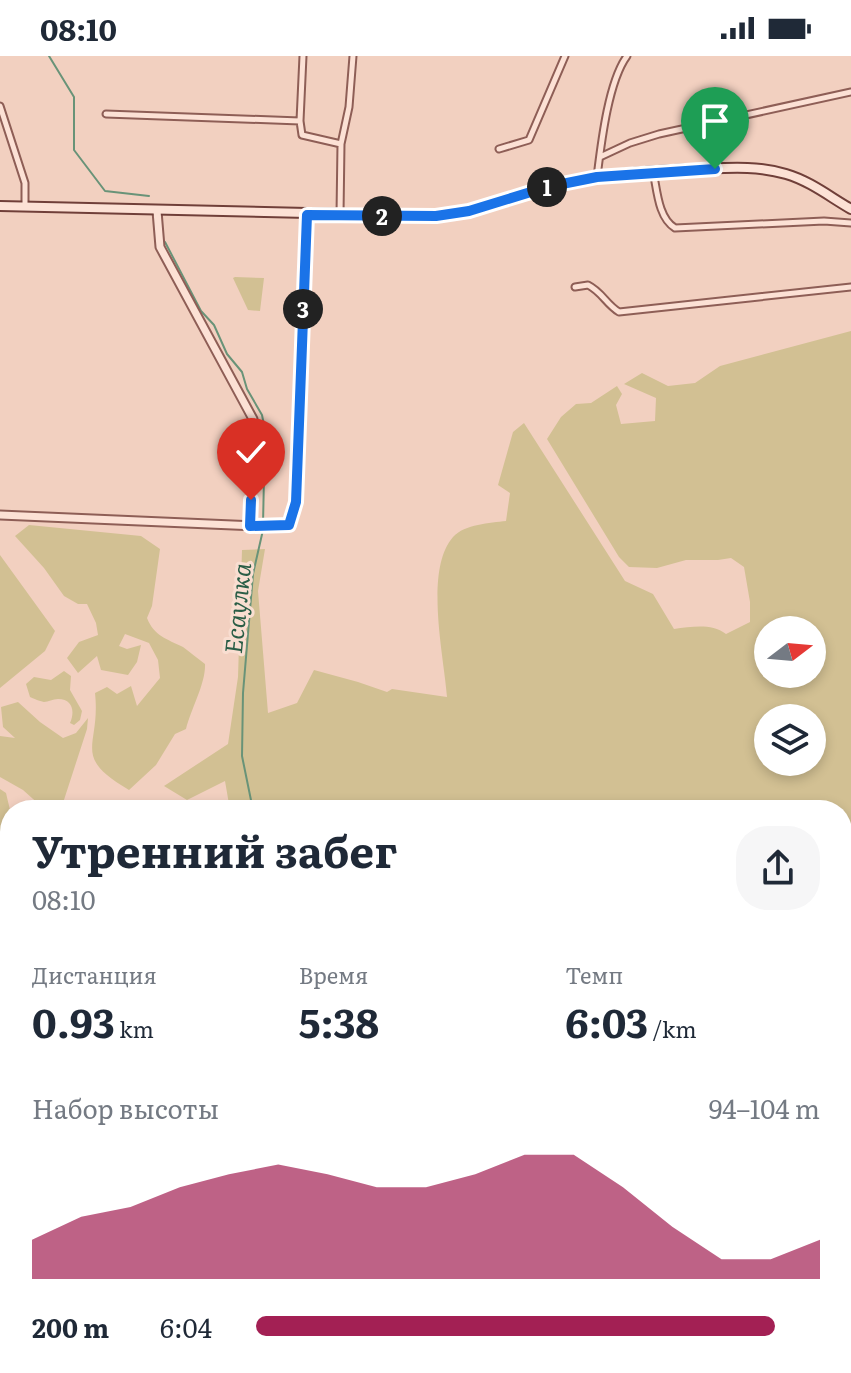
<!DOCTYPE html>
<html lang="ru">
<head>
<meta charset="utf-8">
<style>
  :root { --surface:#fff; --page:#f6f6f7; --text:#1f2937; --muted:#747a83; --accent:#a32054 }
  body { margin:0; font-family:Literata,serif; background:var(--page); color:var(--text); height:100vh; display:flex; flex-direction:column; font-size:30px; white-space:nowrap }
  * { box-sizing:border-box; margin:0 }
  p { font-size:26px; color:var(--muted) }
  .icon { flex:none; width:44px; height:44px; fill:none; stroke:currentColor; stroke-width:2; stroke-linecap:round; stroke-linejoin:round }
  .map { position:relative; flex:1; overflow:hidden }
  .panel { position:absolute; left:0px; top:744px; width:852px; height:574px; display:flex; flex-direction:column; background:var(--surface); border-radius:32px 32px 0 0; box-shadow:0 4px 12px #0003 }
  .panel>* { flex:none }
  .needle { width:52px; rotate:74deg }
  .controls { position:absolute; left:754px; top:560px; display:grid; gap:16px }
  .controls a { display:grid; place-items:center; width:72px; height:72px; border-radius:50%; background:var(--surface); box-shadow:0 4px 12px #0003; font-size:40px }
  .pin { position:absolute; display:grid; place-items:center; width:68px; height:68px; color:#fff; margin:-82px -34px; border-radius:50% 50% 50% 0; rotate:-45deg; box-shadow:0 0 8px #0007 }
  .pin .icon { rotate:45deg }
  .km { position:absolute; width:40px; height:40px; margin:-20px; border-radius:50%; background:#222; color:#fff; font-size:22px; line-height:40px; text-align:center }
  .round { display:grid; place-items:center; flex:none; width:84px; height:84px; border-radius:32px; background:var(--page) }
  .headline { display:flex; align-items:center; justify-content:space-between; height:136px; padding:0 32px }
  h1 { font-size:44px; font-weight:700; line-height:60px }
  .stats { display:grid; grid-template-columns:repeat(3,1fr); gap:12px; height:136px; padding:8px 32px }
  .stats div { display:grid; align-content:center }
  .stats b { font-size:40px; font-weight:700 }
  .stats small { font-size:22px; font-weight:400 }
  .stats p { font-size:22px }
  .chart { height:224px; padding:16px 32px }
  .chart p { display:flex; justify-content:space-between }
  .chart svg { width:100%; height:144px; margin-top:8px; fill:var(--accent); opacity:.7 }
  ul { padding:0 32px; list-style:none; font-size:26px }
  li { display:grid; grid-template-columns:128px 96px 1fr; align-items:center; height:60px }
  li i { height:20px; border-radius:10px; background:var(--accent) }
  .status { display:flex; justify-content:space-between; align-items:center; height:56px; padding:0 40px; background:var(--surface); direction:ltr }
  .status svg { height:22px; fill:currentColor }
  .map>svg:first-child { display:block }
  .farmland { fill:#e9c8ad }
  .green { fill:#d2c093; fill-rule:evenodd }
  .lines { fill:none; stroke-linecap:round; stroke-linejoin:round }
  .stream { stroke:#699378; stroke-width:2 }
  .minor-casing { stroke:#8e5e56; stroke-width:9 }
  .tertiary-casing { stroke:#8e5e56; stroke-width:11 }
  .secondary-casing { stroke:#703f39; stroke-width:12 }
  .minor { stroke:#fce1d5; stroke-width:5 }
  .tertiary { stroke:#fce1d5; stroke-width:7 }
  .secondary { stroke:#fce1d5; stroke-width:8 }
  .route-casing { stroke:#fff; stroke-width:16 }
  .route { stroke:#1a73e8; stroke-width:10 }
  .labels { text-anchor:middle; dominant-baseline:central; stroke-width:6; stroke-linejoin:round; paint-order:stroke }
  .water-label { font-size:24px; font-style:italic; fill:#2a5d46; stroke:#f9ded1 }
</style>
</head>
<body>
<div class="status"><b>08:10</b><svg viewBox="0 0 49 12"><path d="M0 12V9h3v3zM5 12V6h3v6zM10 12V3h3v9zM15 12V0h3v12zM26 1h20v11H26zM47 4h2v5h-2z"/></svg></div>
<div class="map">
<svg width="851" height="1317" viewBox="0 0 851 1317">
  <rect width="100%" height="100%" fill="#f2d0c0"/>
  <path class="farmland" d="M842 1069 851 1072V1317H837L819 1308H842Z
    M684 1308H817L812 1317H678Z"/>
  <path class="green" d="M235 221 264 222 260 255 248 254 233 222Z
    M851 275V956H842V754H230L225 725 187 744 164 730 228 688 238 621 242 494 265 493 258 535 268 657 297 647 314 614 358 626 387 636 392 633 447 641C444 600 424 514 453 481 465 468 490 467 506 465L510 437 498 429 513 376 524 367 625 525 653 538 674 573C692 571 711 567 726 578L750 566V546L744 511 731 502 718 504H686L657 512 629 511 619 501 547 383 561 361 576 348 591 347 617 330 622 338 616 349 621 368 655 365 656 342 624 328 642 317 668 330 695 327 720 310ZM768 574H812V618H768ZM768 662H812V706H768Z
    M29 469 141 480 160 493 152 550 147 562C154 580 167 583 183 591 190 596 197 602 205 608 206 627 191 653 186 673L175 678 156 709 129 734C70 699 101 692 95 637L107 631 117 638 131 630 137 650 160 622 158 604 149 587 125 578 119 590 127 593 141 589 137 606 128 619 101 614 97 600 78 617 67 602 79 586 98 579 96 567 87 548H78L64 540 44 512 15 480Z
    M0 499 55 575 45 595 0 632Z
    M64 615 71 620 70 634 82 655 80 664 74 669 70 667C75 656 73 643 58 643 53 643 48 646 44 646 42 646 32 642 30 641L26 628 34 621 51 624Z
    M18 646 40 666 63 682 76 677 88 662 87 673 62 750 42 751 23 734 0 721V680L15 682 3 671 1 651Z
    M0 733 6 737 10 754V804L0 816Z
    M0 928 10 944V1087L4 1104 10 1108V1308H625L639 1317H0Z"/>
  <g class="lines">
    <path class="stream" d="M49 0 74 41V94L105 135 149 140
      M165 186 201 255 214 269 227 298 242 316 247 333 262 359 265 374 263 468
      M253 754 242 700 243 637 253 518 263 474
      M0 1150 10 1147"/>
    <defs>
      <path id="minor" d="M303 0 300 65 302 79 341 88
        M0 50 25 127V150
        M106 58 300 65
        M499 93 529 84 565 0
        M600 101 630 87 659 78 851 36
        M653 115C657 133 658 162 675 172L824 165 851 167
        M597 121C601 89 608 26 627 0
        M340 158 341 88 349 51 353 0
        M575 231 588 229C602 236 606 248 619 256L851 231"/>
      <path id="tertiary" d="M157 155 160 191 253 363 250 470
        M0 459 258 470 289 469 296 446 307 159"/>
      <path id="secondary" d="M0 150 436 160C473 156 507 142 543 132 593 119 644 115 695 113 726 112 756 109 786 118 810 125 830 141 851 153"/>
    </defs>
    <use href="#minor" class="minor-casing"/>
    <use href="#tertiary" class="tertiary-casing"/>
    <use href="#secondary" class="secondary-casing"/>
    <use href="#minor" class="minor"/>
    <use href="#tertiary" class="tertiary"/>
    <use href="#secondary" class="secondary"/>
  </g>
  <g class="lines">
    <defs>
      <path id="route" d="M251 444 250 470 289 469 296 446 307 159 436 160 469 155 547 131 597 121 715 113"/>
    </defs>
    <use href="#route" class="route-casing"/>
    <use href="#route" class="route"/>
  </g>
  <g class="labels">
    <g class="water-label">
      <text transform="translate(236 552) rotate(-84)">Есаулка</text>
    </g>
  </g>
</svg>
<div class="controls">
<a><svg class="needle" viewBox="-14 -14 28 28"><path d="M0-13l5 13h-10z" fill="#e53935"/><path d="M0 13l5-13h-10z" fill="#747a83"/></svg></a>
<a><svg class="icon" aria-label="layers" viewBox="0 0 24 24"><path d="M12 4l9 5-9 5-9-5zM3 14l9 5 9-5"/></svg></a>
</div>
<div class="pin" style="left:715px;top:113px;background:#1e9e55"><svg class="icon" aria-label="arrive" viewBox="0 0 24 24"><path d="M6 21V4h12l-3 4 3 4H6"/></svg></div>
<div class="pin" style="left:251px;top:444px;background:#d93025"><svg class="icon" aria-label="check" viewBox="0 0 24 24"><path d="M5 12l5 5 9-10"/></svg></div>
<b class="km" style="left:547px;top:131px">1</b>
<b class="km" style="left:382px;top:160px">2</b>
<b class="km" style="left:303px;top:253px">3</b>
<section class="panel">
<div class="headline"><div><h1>Утренний забег</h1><p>08:10</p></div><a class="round"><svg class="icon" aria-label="share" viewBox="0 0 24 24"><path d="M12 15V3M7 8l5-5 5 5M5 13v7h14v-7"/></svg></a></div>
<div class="stats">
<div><p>Дистанция</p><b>0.93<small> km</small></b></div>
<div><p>Время</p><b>5:38</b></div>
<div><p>Темп</p><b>6:03<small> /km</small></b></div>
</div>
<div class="chart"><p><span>Набор высоты</span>94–104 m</p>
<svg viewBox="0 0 160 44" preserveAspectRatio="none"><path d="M0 44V32L10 25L20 22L30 16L40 12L50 9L60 12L70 16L80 16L90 12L100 6L110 6L120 16L130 28L140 38L150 38L160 32V44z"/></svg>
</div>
<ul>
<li><b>200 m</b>6:04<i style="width:92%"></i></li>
</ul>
</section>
</div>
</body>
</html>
